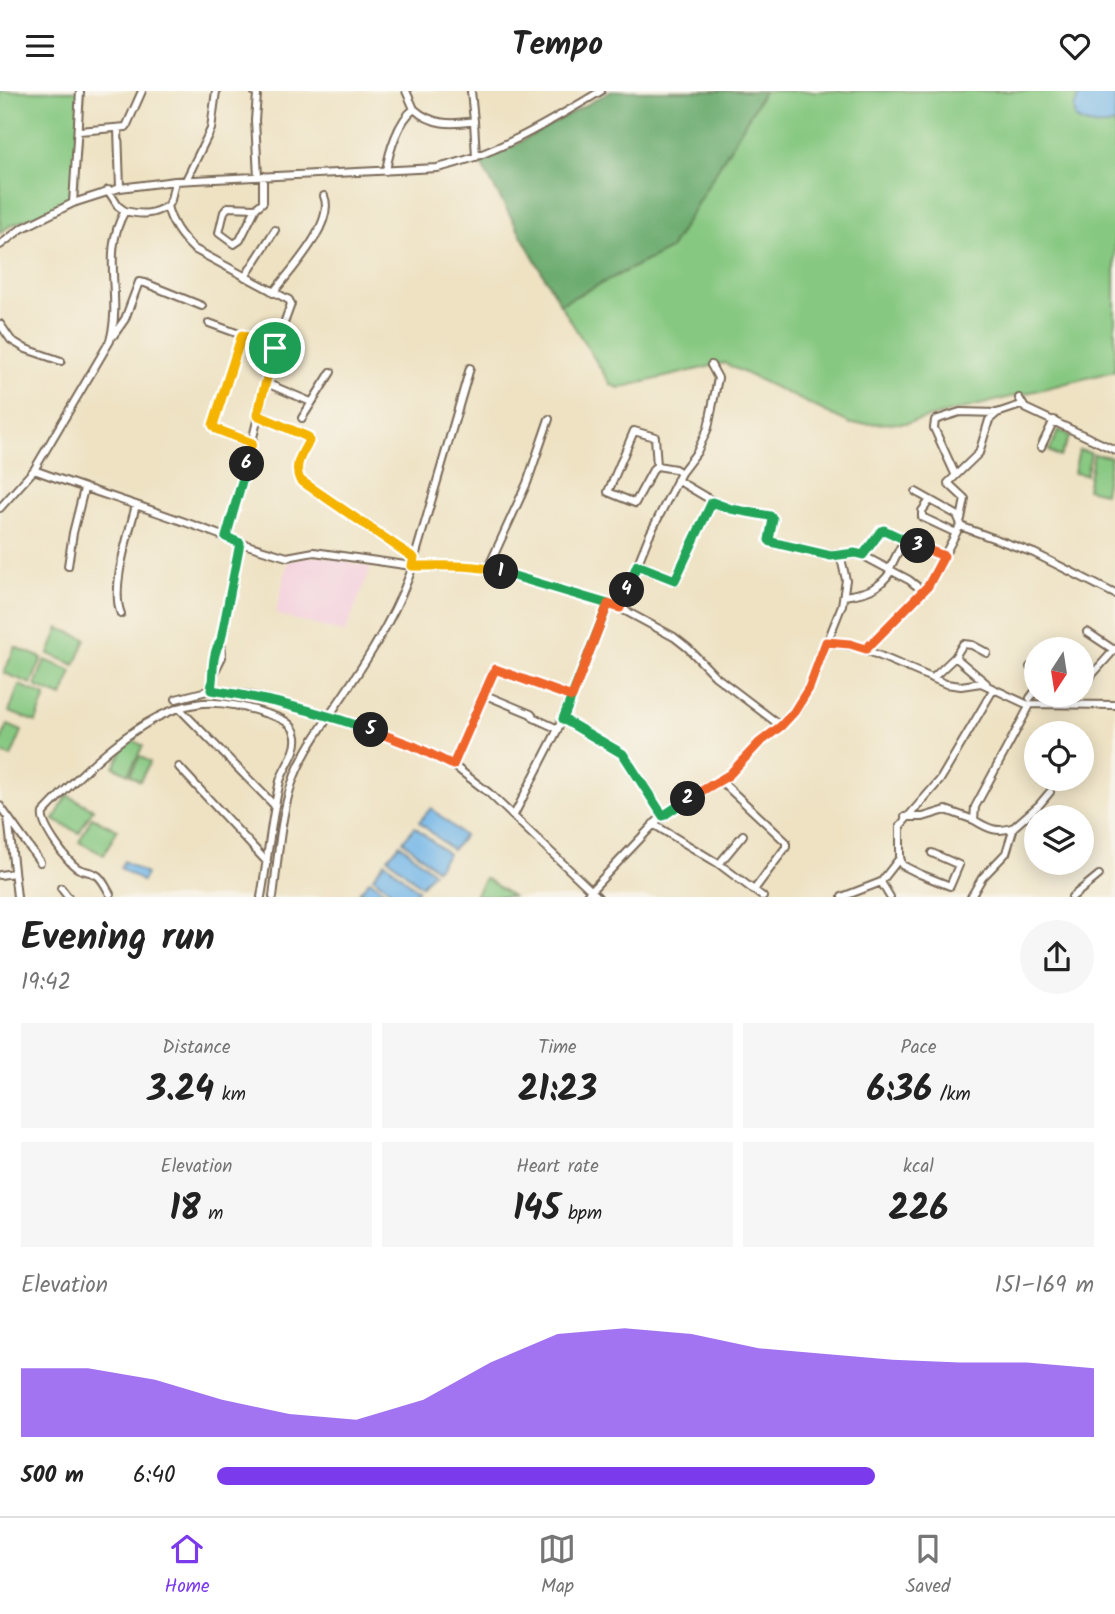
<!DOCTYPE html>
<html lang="en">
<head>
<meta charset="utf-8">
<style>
  :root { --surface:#fff; --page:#f6f6f6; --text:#222; --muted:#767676; --line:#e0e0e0; --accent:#7c3aed }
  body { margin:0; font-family:Kalam,sans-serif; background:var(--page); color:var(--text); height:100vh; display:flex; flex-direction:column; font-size:26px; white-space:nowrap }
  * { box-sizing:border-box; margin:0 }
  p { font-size:23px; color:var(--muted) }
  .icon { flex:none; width:38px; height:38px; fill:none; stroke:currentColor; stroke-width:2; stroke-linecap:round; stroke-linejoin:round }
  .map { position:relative; height:806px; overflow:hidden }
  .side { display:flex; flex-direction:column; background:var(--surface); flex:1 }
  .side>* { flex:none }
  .needle { width:46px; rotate:192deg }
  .controls { position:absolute; left:1024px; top:546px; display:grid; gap:14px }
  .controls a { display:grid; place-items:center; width:70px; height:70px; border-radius:50%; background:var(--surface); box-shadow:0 4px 18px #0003; font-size:35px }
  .pin { position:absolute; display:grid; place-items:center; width:60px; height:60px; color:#fff; margin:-30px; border:4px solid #fff; border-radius:50%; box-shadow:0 2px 7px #0007 }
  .km { position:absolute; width:35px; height:35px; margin:-18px; border-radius:50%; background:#222; color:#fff; font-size:19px; line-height:35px; text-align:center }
  .round { display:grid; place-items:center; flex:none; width:74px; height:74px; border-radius:37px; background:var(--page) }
  .head { display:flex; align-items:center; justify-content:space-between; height:119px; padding:0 21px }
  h1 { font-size:38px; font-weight:600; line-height:52px }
  .stats { display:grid; grid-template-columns:repeat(3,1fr); gap:10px; height:119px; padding:7px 21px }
  .stats div { display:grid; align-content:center; border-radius:0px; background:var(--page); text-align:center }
  .stats b { font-size:35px; font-weight:600 }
  .stats small { font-size:19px; font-weight:400 }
  .stats p { font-size:19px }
  .chart { height:196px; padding:14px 21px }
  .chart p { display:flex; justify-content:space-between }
  .chart svg { width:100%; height:126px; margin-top:7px; fill:var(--accent); opacity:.7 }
  ul { padding:0 21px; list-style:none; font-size:23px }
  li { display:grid; grid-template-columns:112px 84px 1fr; align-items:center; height:52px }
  li i { height:18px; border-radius:9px; background:var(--accent) }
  header { display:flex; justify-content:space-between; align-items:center; height:91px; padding:0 21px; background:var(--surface); font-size:32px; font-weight:600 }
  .menu { display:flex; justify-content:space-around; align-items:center; height:98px; border-top:2px solid var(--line); background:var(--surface); font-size:19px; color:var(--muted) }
  .menu a { display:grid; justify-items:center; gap:4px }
  .menu .selected { color:var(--accent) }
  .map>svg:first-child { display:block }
  .built { fill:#f4cfde }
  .green { fill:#86c881; stroke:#607950; stroke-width:2 }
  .forest { fill:#6cac6f; stroke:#546b46; stroke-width:2 }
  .water { fill:#72b6e8; stroke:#567083; stroke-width:2 }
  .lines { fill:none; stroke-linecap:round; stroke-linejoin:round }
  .minor-casing { stroke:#7a6a58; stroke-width:10 }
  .minor { stroke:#fff; stroke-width:6 }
  .split-1-casing { stroke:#fff; stroke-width:14 }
  .split-2-casing { stroke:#fff; stroke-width:14 }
  .split-3-casing { stroke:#fff; stroke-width:14 }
  .split-4-casing { stroke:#fff; stroke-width:14 }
  .split-5-casing { stroke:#fff; stroke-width:14 }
  .split-6-casing { stroke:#fff; stroke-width:14 }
  .split-7-casing { stroke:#fff; stroke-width:14 }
  .split-1 { stroke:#f5b400; stroke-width:9 }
  .split-2 { stroke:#22a559; stroke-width:9 }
  .split-3 { stroke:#f0652b; stroke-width:9 }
  .split-4 { stroke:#22a559; stroke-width:9 }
  .split-5 { stroke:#f0652b; stroke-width:9 }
  .split-6 { stroke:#22a559; stroke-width:9 }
  .split-7 { stroke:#f5b400; stroke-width:9 }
</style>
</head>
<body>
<header><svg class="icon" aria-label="menu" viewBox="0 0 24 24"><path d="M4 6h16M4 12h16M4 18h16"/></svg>Tempo<svg class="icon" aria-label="heart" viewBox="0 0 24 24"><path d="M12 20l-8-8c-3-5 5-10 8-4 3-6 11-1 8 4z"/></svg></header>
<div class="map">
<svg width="1115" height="806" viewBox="0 0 1115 806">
  <rect width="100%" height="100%" fill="#f7f3e8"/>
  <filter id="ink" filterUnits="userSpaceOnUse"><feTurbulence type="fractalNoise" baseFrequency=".0143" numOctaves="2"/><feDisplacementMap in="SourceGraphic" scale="14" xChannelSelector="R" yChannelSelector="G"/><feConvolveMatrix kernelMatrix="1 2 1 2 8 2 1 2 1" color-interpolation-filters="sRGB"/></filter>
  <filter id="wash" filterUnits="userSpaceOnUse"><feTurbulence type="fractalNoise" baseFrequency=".00686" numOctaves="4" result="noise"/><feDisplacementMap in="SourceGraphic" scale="28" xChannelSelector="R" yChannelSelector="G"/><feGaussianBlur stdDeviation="1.57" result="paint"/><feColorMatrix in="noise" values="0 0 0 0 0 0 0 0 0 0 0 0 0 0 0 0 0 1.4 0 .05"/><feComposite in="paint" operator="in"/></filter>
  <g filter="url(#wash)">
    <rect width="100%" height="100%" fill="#eee2c3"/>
    <path class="built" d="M315 464 371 476 345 542 276 523 288 470Z"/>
    <path class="green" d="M0 0H84L76 109 11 134 0 142Z
      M764 0H1115V280L907 332 851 333 724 272 619 297 611 294 560 213 670 158Z
      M1059 339 1070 345 1060 366 1049 360Z
      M1079 359 1091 362 1086 384 1074 382Z
      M1094 363 1111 366 1104 402 1087 398Z
      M59 537 86 548 75 574 49 563Z
      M15 556 42 567 31 593 4 582Z
      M45 569 72 580 62 606 35 595Z
      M19 594 46 605 36 631 9 621Z
      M8 634 22 640 11 666 0 661V651Z
      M129 647 143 655 128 683 114 676Z
      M140 665 150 671 140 690 130 684Z
      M67 704 93 718 79 742 54 729Z
      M92 726 117 739 104 764 79 751Z
      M485 787 512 805H475Z"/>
    <path class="forest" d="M611 0H764L670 158 560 213 481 73Z"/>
    <path class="water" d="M1080 0H1115V32C1101 37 1089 35 1076 28L1074 17Z
      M431 717 464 745 452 759 419 731Z
      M415 736 448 763 436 778 403 750Z
      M400 753 433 781 421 795 388 767Z
      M124 770 146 783 142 790 120 777Z
      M385 771 418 799 413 805H397L373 786Z
      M370 789 390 805H361L358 803Z"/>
  </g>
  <g filter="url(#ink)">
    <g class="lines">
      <defs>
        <path id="minor" d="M254 0 257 4 255 29 258 86
          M406 0 414 18
          M474 30 476 66
          M118 38 120 97
          M79 40 126 36 142 0
          M386 80C389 61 398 30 414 18 432 34 451 34 474 30L471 0
          M186 89 211 38 216 0
          M175 90 171 109 167 115C171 132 181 146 194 158L289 209 291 213 275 257 241 395 226 446
          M73 112 80 0
          M256 117 228 116 224 121 219 142 234 153 240 149 256 117 263 111V85
          M125 120C142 124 152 124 167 115
          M0 154 21 138 73 112 120 97 175 90 437 77C496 64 549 31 601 0
          M245 186 275 139
          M273 202C289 181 336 132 324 105
          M209 232 242 244
          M0 233 11 249 26 258 61 270
          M113 245 125 228 139 191 145 192 202 215
          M470 277 410 483C391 534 360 580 329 625L416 656 453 674 489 702 598 806
          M266 292 311 311
          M1019 307 1025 317 1115 359
          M257 324 308 346 309 350C302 363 293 374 300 389L414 467
          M302 327 331 281
          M634 340 655 346 657 375 654 377 635 412 608 401Z
          M252 352 216 338 213 334 242 244 275 257
          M1041 356 1054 329
          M657 375 675 378 681 382
          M34 379C102 404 172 424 240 452L221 549 222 566 214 582
          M955 383 934 337 935 329 960 321 997 322
          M677 389 721 415 770 425 773 428 769 449 771 451 831 465 860 463 909 489 923 500
          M930 409 922 420V426L956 442
          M0 417 34 379 110 250C123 204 100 163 125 120L118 115 108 99
          M961 428 965 408 948 392 979 362 989 329 997 322 1021 314
          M960 435 1034 462 1115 503
          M240 452 287 466 314 461 412 475 488 477 620 517 674 546 688 557 715 585 781 635
          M863 464 881 440 884 439 910 452 944 465
          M637 474 675 489 712 411
          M68 475 73 442 84 398
          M488 477 527 392 549 328
          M889 479 904 449
          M844 505C865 502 879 499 891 480
          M620 517 649 445 681 382 697 361 708 337 718 287 711 274
          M121 523C110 497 129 443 136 414
          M1087 541 1114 559
          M826 551 859 556 946 593 961 595 981 592 1026 613 1115 614
          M866 558 928 495 961 433 957 424 916 401
          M955 566 963 553 972 554 987 562
          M1030 576 1036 580
          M933 587 955 566 986 592
          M1082 595 1115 558
          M211 599C214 582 211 564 221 549
          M483 603 531 623 534 627 558 638
          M1069 604 1070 605
          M1030 607 1036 599
          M176 608 211 599 250 604 329 625C315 646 300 668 292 692 280 728 278 768 273 806
          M179 617 275 715
          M563 627 623 663 663 725
          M453 674 495 578 572 606
          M179 676 267 771
          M721 690 786 751V756L754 799
          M0 715 40 771
          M514 724 558 638 608 513
          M8 726 17 806
          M905 726H923L946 719 974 729
          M653 733 719 773 763 806
          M1014 736 1039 714 1050 701
          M932 762 959 774 950 795 920 783 902 774 900 766V735L940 689 993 599
          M719 773 743 744
          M0 784 14 782
          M881 791 890 806
          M61 797 68 806
          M110 803C107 798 103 789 98 785 92 780 84 781 77 777 67 770 40 734 43 722 80 683 141 621 196 613 218 609 243 615 264 622 277 626 294 630 296 646 298 661 284 676 280 690 271 728 268 767 261 806
          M585 806 656 731 681 712 729 684 759 652 781 635 794 621 809 597 842 514 846 489 840 463
          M842 806 881 791 899 768
          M971 806 982 787 1006 762 1014 736C998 743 987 737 974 729L975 716 1030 614
          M1072 806 1099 784"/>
      </defs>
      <use href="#minor" class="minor-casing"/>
      <use href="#minor" class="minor"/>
    </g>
  </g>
  <g class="lines" filter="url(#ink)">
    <defs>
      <path id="split-1" d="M275 257 257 324 308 346 309 350C302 363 293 374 300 389L414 467 412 475C442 475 472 473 501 481"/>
      <path id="split-2" d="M501 481 608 513 563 628 623 663 663 725 688 708"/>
      <path id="split-3" d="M688 708 729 684 759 652 781 635 794 621 809 597 826 551 850 553 866 558 928 495 944 465 918 455"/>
      <path id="split-4" d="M627 499 637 474 675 489 712 411 731 418 770 425 773 428 769 449 771 451 831 465 855 462 863 464 881 440 884 439 918 455"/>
      <path id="split-5" d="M371 639 416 656 453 674 495 578 572 606 608 513 620 517 627 499"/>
      <path id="split-6" d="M247 373 226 446 240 452 221 549C211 564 214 582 211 599 266 607 319 621 371 639"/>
      <path id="split-7" d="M247 373 252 352 216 338 213 334 242 244 275 257"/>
    </defs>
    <use href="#split-1" class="split-1-casing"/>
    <use href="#split-2" class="split-2-casing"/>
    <use href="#split-3" class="split-3-casing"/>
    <use href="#split-4" class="split-4-casing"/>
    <use href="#split-5" class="split-5-casing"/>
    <use href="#split-6" class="split-6-casing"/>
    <use href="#split-7" class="split-7-casing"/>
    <use href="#split-1" class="split-1"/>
    <use href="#split-2" class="split-2"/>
    <use href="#split-3" class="split-3"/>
    <use href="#split-4" class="split-4"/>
    <use href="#split-5" class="split-5"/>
    <use href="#split-6" class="split-6"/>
    <use href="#split-7" class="split-7"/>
  </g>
</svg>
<div class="controls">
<a><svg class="needle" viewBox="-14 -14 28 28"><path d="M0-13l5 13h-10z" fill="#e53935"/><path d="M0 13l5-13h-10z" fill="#767676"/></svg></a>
<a><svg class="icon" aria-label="locate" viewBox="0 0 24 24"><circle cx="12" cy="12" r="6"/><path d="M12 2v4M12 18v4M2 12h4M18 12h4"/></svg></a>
<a><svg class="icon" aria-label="layers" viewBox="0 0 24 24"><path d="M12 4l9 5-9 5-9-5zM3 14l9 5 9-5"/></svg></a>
</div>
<div class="pin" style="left:275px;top:257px;background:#1e9e55"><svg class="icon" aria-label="arrive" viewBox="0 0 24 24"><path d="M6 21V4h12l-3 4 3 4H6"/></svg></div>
<b class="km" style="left:501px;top:481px">1</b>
<b class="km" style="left:688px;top:708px">2</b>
<b class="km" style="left:918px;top:455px">3</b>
<b class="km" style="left:627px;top:499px">4</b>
<b class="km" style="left:371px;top:639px">5</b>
<b class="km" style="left:247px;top:373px">6</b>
</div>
<section class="side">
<div class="head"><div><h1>Evening run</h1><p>19:42</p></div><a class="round"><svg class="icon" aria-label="share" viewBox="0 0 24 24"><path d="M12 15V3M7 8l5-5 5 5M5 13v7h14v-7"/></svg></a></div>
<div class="stats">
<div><p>Distance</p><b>3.24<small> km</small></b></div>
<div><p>Time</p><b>21:23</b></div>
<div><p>Pace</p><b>6:36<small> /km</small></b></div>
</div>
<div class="stats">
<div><p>Elevation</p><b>18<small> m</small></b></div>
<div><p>Heart rate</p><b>145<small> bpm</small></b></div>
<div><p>kcal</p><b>226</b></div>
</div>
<div class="chart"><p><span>Elevation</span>151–169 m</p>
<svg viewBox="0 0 160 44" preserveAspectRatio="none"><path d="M0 44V20L10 20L20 24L30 31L40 36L50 38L60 31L70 18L80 8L90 6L100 8L110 13L120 15L130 17L140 18L150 18L160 20V44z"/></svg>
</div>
<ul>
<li><b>500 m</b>6:40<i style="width:75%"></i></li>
</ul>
</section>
<nav class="menu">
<a class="selected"><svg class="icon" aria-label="home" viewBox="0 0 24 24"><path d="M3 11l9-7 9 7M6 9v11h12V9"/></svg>Home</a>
<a><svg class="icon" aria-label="map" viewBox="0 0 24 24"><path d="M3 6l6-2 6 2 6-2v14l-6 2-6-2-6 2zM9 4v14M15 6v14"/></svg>Map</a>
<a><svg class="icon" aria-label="saved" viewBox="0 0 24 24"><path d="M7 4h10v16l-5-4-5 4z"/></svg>Saved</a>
</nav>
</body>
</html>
